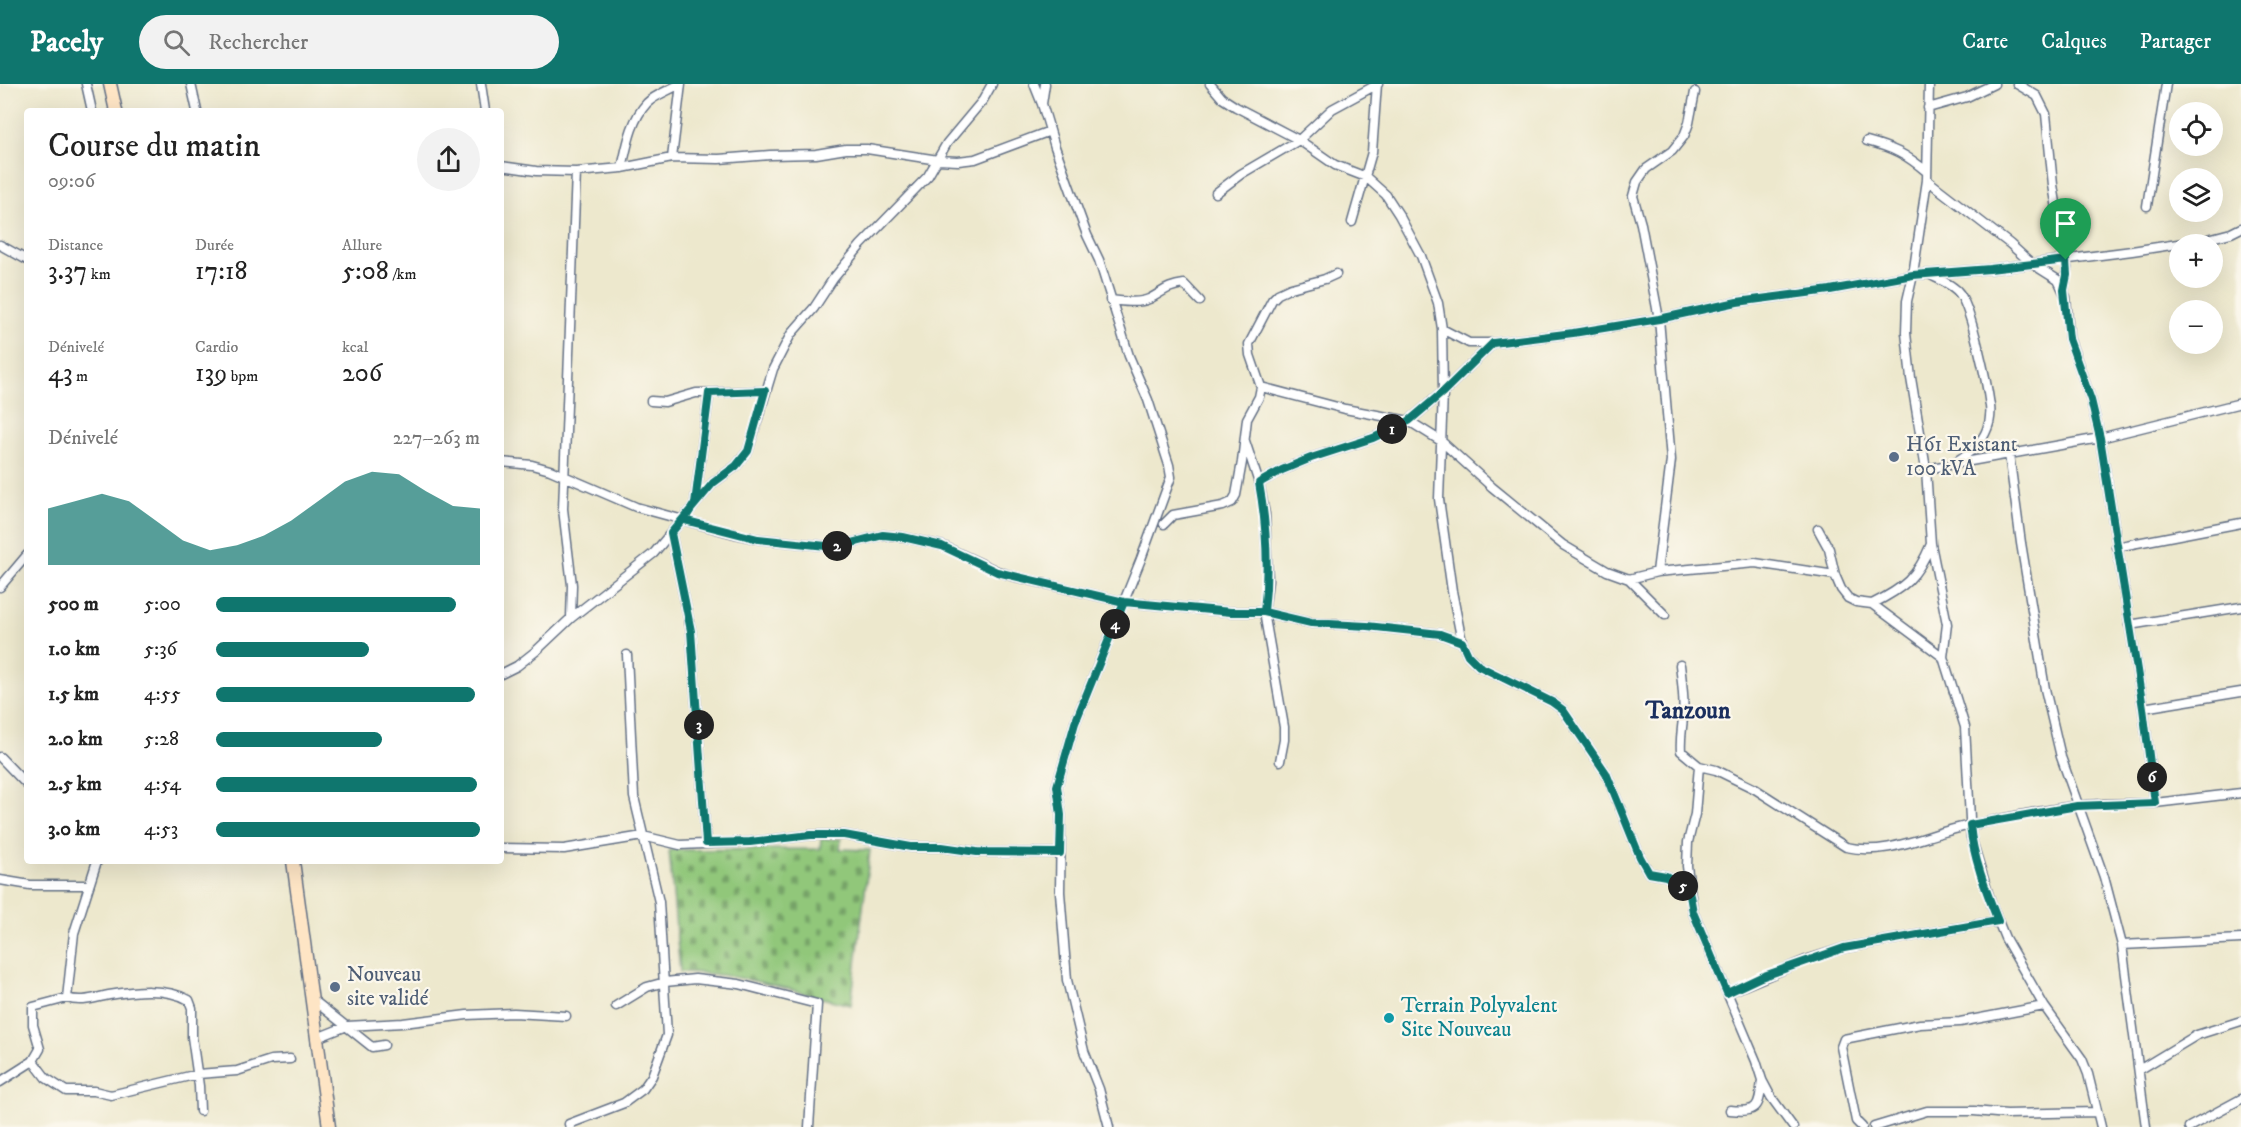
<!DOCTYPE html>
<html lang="fr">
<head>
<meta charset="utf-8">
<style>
  :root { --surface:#fff; --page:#f2f2f2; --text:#222; --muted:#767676; --accent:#0f766e }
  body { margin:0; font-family:"IM FELL DW Pica",serif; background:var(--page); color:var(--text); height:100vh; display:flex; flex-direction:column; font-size:22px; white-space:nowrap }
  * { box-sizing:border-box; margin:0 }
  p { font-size:20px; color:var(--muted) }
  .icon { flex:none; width:33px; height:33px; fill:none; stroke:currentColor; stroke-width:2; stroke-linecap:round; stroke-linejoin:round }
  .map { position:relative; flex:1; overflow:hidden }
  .drawer { position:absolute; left:24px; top:24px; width:480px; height:756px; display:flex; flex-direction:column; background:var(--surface); border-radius:6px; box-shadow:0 6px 24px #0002 }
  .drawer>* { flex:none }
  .tools { position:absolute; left:2169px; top:18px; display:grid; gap:12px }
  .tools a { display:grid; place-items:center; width:54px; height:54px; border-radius:50%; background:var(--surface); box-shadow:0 6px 24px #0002; font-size:30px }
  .pin { position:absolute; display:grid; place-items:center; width:51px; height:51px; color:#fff; margin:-62px -26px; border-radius:50% 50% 50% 0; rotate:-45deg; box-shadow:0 0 6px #0007 }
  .pin .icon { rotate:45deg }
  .km { position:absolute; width:30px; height:30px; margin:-15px; border-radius:50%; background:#222; color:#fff; font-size:16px; line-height:30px; text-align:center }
  .round { display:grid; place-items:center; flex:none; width:63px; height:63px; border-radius:32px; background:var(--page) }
  .headline { display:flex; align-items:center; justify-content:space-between; height:102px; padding:0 24px }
  h1 { font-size:33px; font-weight:600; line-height:45px }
  .stats { display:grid; grid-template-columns:repeat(3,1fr); gap:9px; height:102px; padding:6px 24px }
  .stats div { display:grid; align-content:center }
  .stats b { font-size:26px; font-weight:600 }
  .stats small { font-size:16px; font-weight:400 }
  .stats p { font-size:16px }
  .chart { height:168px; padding:12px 24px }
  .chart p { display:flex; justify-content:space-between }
  .chart svg { width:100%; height:108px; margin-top:6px; fill:var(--accent); opacity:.7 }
  ul { padding:0 24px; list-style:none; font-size:20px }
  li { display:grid; grid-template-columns:96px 72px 1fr; align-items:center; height:45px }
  li i { height:15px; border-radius:8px; background:var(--accent) }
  header { display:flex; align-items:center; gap:36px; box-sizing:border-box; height:84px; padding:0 30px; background:var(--accent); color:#fff }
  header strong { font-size:28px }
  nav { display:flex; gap:33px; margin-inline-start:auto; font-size:21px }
  .search { width:420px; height:54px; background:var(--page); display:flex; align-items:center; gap:15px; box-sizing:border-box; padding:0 21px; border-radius:33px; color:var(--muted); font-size:22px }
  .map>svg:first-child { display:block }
  .cemetery { fill:url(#cemetery-stones); stroke:#567b6c; stroke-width:1.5 }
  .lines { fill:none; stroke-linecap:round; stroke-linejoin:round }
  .street-casing { stroke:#647085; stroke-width:11 }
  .secondary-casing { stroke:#647085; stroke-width:15 }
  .street { stroke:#fff; stroke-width:8 }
  .secondary { stroke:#fee5c5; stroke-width:12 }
  .route-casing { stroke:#fff; stroke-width:12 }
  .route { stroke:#0f766e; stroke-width:8 }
  .service-dot { fill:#5c6f8a; stroke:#fbf7ec; stroke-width:2 }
  .culture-dot { fill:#0f9aa8; stroke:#fbf7ec; stroke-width:2 }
  .labels { text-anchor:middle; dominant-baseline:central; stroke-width:4.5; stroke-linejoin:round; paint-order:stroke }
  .service-label { font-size:21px; fill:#4e5e75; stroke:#fbf7ec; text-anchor:start }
  .culture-label { font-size:21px; fill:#0d838f; stroke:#fbf7ec; text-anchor:start }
  .quarter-label { font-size:24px; font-weight:bold; fill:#1b2f5e; stroke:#fbf7ec }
</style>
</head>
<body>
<header>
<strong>Pacely</strong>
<div class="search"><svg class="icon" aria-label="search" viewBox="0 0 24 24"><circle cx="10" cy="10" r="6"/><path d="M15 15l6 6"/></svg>Rechercher</div>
<nav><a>Carte</a><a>Calques</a><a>Partager</a></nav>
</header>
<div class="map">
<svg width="2241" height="1043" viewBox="0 0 2241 1043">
  <defs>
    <pattern id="cemetery-stones" width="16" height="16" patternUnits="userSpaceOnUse" patternTransform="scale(1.5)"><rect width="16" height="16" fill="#91c77a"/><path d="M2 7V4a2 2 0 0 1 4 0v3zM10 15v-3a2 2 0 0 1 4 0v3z" fill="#76a267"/></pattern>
  </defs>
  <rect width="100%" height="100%" fill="#fbf7ec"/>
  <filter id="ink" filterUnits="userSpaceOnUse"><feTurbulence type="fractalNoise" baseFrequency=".0167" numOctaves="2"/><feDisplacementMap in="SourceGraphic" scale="12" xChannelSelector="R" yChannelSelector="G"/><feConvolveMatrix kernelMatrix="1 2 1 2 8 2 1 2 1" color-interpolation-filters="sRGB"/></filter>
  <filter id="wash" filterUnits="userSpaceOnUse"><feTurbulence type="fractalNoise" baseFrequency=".008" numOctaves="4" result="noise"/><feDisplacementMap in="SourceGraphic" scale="24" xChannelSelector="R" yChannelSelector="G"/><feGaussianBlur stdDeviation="1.35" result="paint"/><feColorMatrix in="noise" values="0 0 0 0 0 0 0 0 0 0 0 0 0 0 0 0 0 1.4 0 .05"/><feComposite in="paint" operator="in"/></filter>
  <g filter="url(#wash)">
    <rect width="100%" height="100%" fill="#ede8cd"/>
    <path class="cemetery" d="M821 755H841L840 765 870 766 851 921C795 908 737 888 680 888L669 766 820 765Z"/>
  </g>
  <g filter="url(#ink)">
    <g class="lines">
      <defs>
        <path id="street" d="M86 0 92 27
          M191 0 197 27
          M481 0 485 27
          M1034 0 1042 20
          M1045 0 1042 20 1055 63 1087 151 1099 176 1129 272 1148 316 1169 381 1171 393 1141 475 1075 639 1057 702 1061 731 1060 808 1067 896 1084 967 1099 1005 1109 1043
          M1210 0 1222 14 1236 23 1299 56 1335 81 1366 93 1386 111 1399 131 1421 172 1438 219 1442 245 1443 308 1439 415 1452 507 1462 558 1468 571 1479 582 1552 618 1563 626 1606 689 1640 773 1649 789 1666 792 1689 806
          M1929 0 1927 96 1913 191 1907 217 1906 249 1911 294 1926 385 1931 460 1947 540 1943 573 1965 643 1971 753 1992 822 2005 854 2044 922 2082 975 2088 990 2101 1043
          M2017 0 2037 12 2046 30 2053 101 2067 184 2064 206
          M1928 24 1967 13 1994 0
          M1867 57C1893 64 1906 70 1927 88
          M672 74 681 0
          M501 82 536 87 576 88 622 84 672 74 719 75 770 71 816 70 846 65H867L938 76 958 77 975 75 1050 47
          M622 84C627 62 631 36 647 19 655 11 670 6 680 0
          M1927 96 2010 160 2031 179 2058 196 2066 213 2069 254 2091 316 2100 354 2143 624 2155 719 2241 709
          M1216 109 1241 90 1299 56 1332 25 1378 0
          M2147 122 2166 0
          M1352 138 1372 68 1377 0
          M0 161 27 176
          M1929 190C1939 196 1953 200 1960 210 1972 228 1987 299 1990 322 1991 330 1990 338 1987 345 1982 359 1967 371 1955 378
          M1110 216C1122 217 1137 220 1149 215 1163 208 1167 202 1184 200L1200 217
          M1442 245 1469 259H1493
          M1261 303 1345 325 1409 337 1441 357 1492 403 1563 461 1607 487 1629 495 1657 488 1755 479 1835 491
          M651 317 665 318 696 309 765 307
          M1245 357 1259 399 1265 430 1268 497 1264 528 1284 643V656L1280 677
          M2009 370 2021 459 2045 605 2061 673 2104 793 2122 861 2146 1043
          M501 378 532 381 550 386 636 423 735 450 758 455 836 463 883 451 903 453 943 462 997 487 1012 492 1124 518 1231 528H1264L1311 539 1367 542 1440 550 1462 558
          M1926 385 2100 354 2241 319
          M1259 399 1282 386 1311 374 1373 354 1409 337 1443 308 1493 259 1573 249 1659 235 1737 218 1830 206 1913 191 1991 185 2132 167 2204 156 2231 149 2241 144
          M695 419 709 309
          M1164 440 1173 431 1223 422 1232 418 1236 411 1242 378 1247 335 1259 313 1261 303 1250 271 1249 260 1272 216 1278 210 1291 204 1325 195 1336 190
          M1818 445 1829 465 1835 491 1841 505 1848 514 1856 518 1872 520 1943 573
          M671 449 691 547 706 759
          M2116 463 2241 439
          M1657 488 1671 376 1659 235 1641 140 1633 112 1637 98 1646 85 1672 67 1684 52 1689 39 1695 8
          M1629 495 1665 531
          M0 503 27 471
          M1872 520C1904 504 1917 494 1931 460
          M571 534 572 501 563 425 576 88
          M2129 541 2241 523
          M1680 581C1682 599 1685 616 1683 634 1682 646 1680 655 1681 667L1699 682 1716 686 1755 705 1846 763C1890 773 1930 748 1972 741 2006 734 2042 726 2077 722 2102 719 2129 720 2155 719
          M501 590 517 582 536 567 571 534 654 469 713 399 736 382 748 367 773 285 791 250 814 224 833 195 861 161 928 92 947 59 983 16 992 0
          M2143 624 2241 608
          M0 673 27 701
          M1699 682 1695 730 1688 758 1687 782 1693 828 1756 977 1762 996 1771 1013 1793 1043
          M501 764 564 765 643 752 680 761 750 758 811 751H844L911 763H942L977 768 1060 769
          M0 796 30 801H89
          M2122 861 2241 855
          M1727 909 1806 876 1844 864 1998 837
          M67 914C81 919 94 914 109 911 134 907 166 903 189 916L192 924V953L199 1002 200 1027
          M312 915 372 963 384 961
          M616 922 647 903 665 898 695 895 739 900 817 920 809 1043
          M317 954 347 942 403 939 467 931 514 929 566 932
          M33 977 46 994 66 1007H94L111 1011 198 990 237 987 271 976 290 975
          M2139 986 2197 951 2241 937
          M0 998 33 977 40 965 33 941V923L67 914 74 849 97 777
          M1730 1026C1759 1029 1759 1023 1762 996
          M570 1043 569 1040 624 1019 643 1005 652 992 667 951 659 818 634 713 627 571
          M1862 1043 1856 1037 1841 963 1844 955 1920 940 1960 938 2044 922
          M1874 1043 1927 1027H1974L2007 1030 2097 1028
          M2189 1043 2241 1015"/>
        <path id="secondary" d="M110 0 116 27
          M293 777 329 1043"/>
      </defs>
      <use href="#street" class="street-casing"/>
      <use href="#secondary" class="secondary-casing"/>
      <use href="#street" class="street"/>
      <use href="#secondary" class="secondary"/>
    </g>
  </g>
  <g class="lines" filter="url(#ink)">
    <defs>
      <path id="route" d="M2066 176 1990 185 1913 191 1830 206 1737 218 1659 235 1573 249 1493 259 1443 308 1409 337 1373 354 1311 374 1282 386 1259 399C1267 443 1269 485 1264 528H1231L1124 518 997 488 942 462 903 453 883 451 836 463 758 455 684 436 695 419 709 309 765 307 748 367 736 382 713 399 671 449 691 547 706 759 750 758 811 751H844L911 763H942L977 768 1060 769 1061 731 1057 702 1075 639 1124 518 1231 528H1264L1311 539 1367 542 1440 550 1462 558 1468 571 1479 582 1552 618 1563 626 1606 689 1640 773 1649 789 1666 792 1689 806 1693 828 1727 909 1761 893 1844 864 1998 837C1986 807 1973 773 1970 741L2077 722 2155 719 2143 624 2100 354 2091 316 2069 255 2064 206 2067 191 2066 176"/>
    </defs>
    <use href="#route" class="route-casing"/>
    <use href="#route" class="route"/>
  </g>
  <g class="service-dot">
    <circle cx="1894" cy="373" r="6"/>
    <circle cx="335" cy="903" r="6"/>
  </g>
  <circle class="culture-dot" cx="1389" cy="934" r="6"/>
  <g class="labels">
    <g class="service-label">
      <text x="1906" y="361">H61 Existant<tspan x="1906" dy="24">100 kVA</tspan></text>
      <text x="347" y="891">Nouveau<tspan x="347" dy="24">site validé</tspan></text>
    </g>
    <g class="culture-label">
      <text x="1401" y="922">Terrain Polyvalent<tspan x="1401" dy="24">Site Nouveau</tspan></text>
    </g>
    <g class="quarter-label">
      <text x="1688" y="627">Tanzoun</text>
    </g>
  </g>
</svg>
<div class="tools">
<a><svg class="icon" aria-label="locate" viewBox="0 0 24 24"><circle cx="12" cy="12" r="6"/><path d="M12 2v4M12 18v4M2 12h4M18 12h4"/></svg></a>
<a><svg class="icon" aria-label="layers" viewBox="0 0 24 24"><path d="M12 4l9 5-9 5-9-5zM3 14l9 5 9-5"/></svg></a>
<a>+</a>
<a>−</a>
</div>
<div class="pin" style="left:2066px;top:176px;background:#1e9e55"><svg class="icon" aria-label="arrive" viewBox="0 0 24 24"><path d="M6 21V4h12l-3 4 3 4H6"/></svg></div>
<b class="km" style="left:1392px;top:345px">1</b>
<b class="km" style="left:837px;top:462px">2</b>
<b class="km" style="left:699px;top:641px">3</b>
<b class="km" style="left:1115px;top:540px">4</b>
<b class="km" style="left:1683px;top:802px">5</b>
<b class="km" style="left:2152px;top:693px">6</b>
<section class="drawer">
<div class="headline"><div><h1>Course du matin</h1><p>09:06</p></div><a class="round"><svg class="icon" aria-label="share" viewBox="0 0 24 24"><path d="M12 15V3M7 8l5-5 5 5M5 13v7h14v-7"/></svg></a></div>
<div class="stats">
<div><p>Distance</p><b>3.37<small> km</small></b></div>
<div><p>Durée</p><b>17:18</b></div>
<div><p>Allure</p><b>5:08<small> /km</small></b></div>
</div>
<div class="stats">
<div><p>Dénivelé</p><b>43<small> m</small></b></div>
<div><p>Cardio</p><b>139<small> bpm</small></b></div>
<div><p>kcal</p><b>206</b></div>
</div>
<div class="chart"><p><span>Dénivelé</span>227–263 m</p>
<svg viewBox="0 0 160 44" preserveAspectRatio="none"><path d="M0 44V21L10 18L20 15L30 18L40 26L50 34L60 38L70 36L80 32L90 26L100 18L110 10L120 6L130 7L140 14L150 20L160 21V44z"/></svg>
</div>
<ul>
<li><b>500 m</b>5:00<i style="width:91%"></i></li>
<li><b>1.0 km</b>5:36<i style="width:58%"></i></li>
<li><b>1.5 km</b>4:55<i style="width:98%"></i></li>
<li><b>2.0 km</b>5:28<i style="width:63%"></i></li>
<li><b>2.5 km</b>4:54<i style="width:99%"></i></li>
<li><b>3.0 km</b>4:53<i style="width:100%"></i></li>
</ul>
</section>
</div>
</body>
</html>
